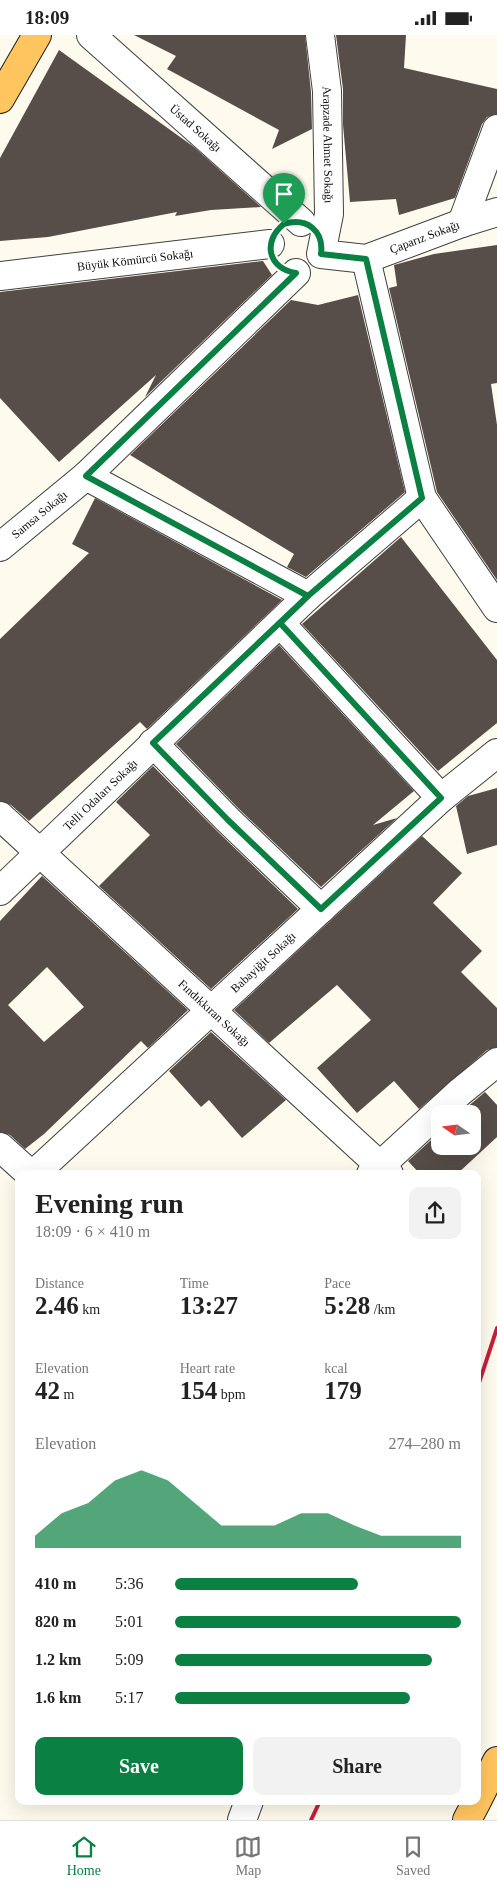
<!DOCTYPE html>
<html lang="en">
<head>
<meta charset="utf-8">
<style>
  :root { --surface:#fff; --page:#f2f2f2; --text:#222; --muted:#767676; --line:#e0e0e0; --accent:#0b8043 }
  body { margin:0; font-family:"Times New Roman",serif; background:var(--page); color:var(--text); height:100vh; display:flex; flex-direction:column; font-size:19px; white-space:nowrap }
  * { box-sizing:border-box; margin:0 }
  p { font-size:16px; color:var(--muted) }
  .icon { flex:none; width:28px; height:28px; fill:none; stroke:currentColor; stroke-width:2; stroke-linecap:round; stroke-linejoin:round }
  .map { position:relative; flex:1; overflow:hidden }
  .panel { position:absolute; left:15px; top:1135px; width:466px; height:635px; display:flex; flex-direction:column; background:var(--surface); border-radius:10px; box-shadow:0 5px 20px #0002 }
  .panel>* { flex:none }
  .needle { width:32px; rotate:284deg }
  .tools { position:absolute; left:431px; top:1070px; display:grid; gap:10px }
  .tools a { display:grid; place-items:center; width:50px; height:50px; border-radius:10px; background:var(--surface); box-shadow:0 5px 20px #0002; font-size:25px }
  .pin { position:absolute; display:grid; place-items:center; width:42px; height:42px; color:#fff; margin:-51px -21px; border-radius:50% 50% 50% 0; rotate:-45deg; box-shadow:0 0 5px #0007 }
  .pin .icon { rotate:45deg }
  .round { display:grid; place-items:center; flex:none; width:52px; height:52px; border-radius:10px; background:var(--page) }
  .headline { display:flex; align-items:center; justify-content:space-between; height:85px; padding:0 20px }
  h1 { font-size:28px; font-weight:600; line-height:38px }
  .stats { display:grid; grid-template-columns:repeat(3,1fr); gap:8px; height:85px; padding:5px 20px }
  .stats div { display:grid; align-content:center }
  .stats b { font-size:25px; font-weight:600 }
  .stats small { font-size:14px; font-weight:400 }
  .stats p { font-size:14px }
  .chart { height:140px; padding:10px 20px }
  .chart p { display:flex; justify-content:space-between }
  .chart svg { width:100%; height:90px; margin-top:5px; fill:var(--accent); opacity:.7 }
  .cta { display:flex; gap:10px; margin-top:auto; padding:10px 20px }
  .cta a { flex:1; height:58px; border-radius:10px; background:var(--accent); color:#fff; font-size:20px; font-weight:600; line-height:58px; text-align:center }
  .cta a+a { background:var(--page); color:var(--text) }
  ul { padding:0 20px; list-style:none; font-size:16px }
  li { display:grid; grid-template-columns:80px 60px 1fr; align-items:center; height:38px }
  li i { height:12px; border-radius:6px; background:var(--accent) }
  .status { display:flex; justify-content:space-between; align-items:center; height:35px; padding:0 25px; background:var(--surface); direction:ltr }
  .status svg { height:14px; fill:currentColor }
  .menu { display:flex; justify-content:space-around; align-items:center; height:70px; border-top:1px solid var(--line); background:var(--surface); font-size:14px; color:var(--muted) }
  .menu a { display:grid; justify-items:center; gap:2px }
  .menu .current { color:var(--accent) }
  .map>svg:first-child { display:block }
  .building { fill:#574d49; fill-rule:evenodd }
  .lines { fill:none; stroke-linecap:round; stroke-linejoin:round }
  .minor-casing { stroke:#404040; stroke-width:30 }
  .major-casing { stroke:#1e1e1e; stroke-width:30 }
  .minor { stroke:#fff; stroke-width:28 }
  .major { stroke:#ffc55e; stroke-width:28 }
  .rail { stroke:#c51e39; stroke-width:4 }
  .route-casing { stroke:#fff; stroke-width:10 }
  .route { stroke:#0b8043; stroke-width:6 }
  .labels { text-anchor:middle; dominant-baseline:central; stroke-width:5; stroke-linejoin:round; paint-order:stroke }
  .street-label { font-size:12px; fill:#0d0d0d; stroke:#fff }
</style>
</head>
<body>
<div class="status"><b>18:09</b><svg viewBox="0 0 49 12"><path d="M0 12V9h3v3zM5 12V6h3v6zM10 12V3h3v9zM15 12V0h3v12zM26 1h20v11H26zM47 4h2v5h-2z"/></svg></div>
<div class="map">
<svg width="497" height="1785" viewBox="0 0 497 1785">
  <rect width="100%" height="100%" fill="#fffaee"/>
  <path class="building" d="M134 0H305L311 57 312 94 272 114 279 95 167 34 176 21Z
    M336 0H406L404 33 497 54V79L487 82 482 89 455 163 399 180 396 164 350 167 343 90V54Z
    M59 15 194 112 261 172 211 175 175 181 177 177 48 202 0 206V123Z
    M497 210V348L491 349 497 390V545L437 457 389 253 397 251 394 230 434 219Z
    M263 226 272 240 145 362 156 340 59 427 0 363V257Z
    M358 260 405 457 306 542 287 532 294 519 130 420 291 265 318 270Z
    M95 463 282 565 147 694 140 687 29 786 11 770 0 766V604L89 518 72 509Z
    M401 502 497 625V688L438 736 302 589Z
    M279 610 414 756 373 790 397 783 321 852 239 774 176 709Z
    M153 731 217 796 298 874 211 954 99 851 150 800 116 767Z
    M497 753V810L467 819 456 771 468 761Z
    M422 801 462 838 433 868 482 916 461 937 497 973V1012L487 1015 419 1074 394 1046 357 1078 317 1033 371 985 337 950 269 1008 234 975Z
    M42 841 188 975 148 1013 141 1006 44 1099 25 1114 10 1100 0 1097V886ZM47 932 84 972 44 1007 8 970Z
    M211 997 286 1065 242 1103 209 1065 201 1072 169 1036Z
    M485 1057 497 1070V1102L457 1139H420L408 1126 440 1097V1111H472V1079H459Z"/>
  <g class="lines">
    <defs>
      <g id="minor">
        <path id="s1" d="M91 0 301 187"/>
        <path id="s2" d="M320 0 327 56 329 179 321 219 366 224 462 188 497 177"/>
        <path d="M462 188 497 94"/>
        <path d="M366 224 422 463 497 573"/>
        <path id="s3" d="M0 241 270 209"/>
        <path d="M86 441 308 561"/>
        <path id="s4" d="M0 512 86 441 296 238"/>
        <path d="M280 588 441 763"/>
        <path d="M153 708 228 785 321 874"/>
        <path id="s5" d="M0 781 389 1139"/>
        <path id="s6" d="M0 856 308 561 422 463"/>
        <path d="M0 1112 30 1139"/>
        <path id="s7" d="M34 1139 441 763 497 718"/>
        <path d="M371 1139 460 1057 497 1027"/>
        <path d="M242 1785 249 1766"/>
      </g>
      <path id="major" d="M0 64 37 0
        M478 1764 497 1726
        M467 1785 477 1766"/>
    </defs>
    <use href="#minor" class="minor-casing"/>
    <use href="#major" class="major-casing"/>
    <use href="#minor" class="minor"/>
    <use href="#major" class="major"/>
    <path class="rail" d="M478 1351 497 1293
      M311 1785 320 1766"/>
  </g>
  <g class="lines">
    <defs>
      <path id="route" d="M284 189C307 182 324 196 321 219L366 224 422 463 308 561 153 708 228 785 321 874 441 763 280 588 308 561 86 441 296 238C268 234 262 206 284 189"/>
    </defs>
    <use href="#route" class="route-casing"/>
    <use href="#route" class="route"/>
  </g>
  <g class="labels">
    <g class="street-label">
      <text stroke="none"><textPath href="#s1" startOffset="140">Üstad Sokağı</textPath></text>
      <text stroke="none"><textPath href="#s2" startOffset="110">Arapzade Ahmet Sokağı</textPath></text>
      <text stroke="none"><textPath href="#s2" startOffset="328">Çaparız Sokağı</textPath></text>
      <text stroke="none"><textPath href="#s3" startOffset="136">Büyük Kömürcü Sokağı</textPath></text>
      <text stroke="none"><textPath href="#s4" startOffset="51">Samsa Sokağı</textPath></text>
      <text stroke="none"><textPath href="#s6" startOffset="139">Telli Odaları Sokağı</textPath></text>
      <text stroke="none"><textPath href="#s7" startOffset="312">Babayiğit Sokağı</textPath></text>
      <text stroke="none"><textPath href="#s5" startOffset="291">Fındıkkıran Sokağı</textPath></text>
    </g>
  </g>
</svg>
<div class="tools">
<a><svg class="needle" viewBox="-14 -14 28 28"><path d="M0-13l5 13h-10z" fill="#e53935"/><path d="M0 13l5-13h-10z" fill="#767676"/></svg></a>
</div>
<div class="pin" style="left:284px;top:189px;background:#1e9e55"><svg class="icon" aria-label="arrive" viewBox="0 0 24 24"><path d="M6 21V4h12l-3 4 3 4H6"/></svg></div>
<section class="panel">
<div class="headline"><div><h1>Evening run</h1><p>18:09 · 6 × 410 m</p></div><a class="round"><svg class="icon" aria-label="share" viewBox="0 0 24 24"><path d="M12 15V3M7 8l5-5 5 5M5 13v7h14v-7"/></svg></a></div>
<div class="stats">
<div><p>Distance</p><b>2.46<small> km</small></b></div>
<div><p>Time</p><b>13:27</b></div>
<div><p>Pace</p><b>5:28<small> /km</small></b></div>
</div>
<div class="stats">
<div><p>Elevation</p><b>42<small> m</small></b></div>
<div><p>Heart rate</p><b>154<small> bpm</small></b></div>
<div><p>kcal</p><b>179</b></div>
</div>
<div class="chart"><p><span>Elevation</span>274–280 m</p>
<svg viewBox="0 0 160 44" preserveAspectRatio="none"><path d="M0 44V38L10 27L20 22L30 11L40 6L50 11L60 22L70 33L80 33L90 33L100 27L110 27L120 33L130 38L140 38L150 38L160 38V44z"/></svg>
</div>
<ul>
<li><b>410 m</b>5:36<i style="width:64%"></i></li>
<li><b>820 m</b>5:01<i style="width:100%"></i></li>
<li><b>1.2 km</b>5:09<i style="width:90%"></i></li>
<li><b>1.6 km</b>5:17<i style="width:82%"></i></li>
</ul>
<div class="cta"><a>Save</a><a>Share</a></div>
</section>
</div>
<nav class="menu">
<a class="current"><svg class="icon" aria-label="home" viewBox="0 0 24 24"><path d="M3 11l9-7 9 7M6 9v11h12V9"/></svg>Home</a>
<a><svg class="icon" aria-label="map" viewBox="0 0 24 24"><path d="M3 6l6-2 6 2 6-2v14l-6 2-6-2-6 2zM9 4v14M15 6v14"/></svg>Map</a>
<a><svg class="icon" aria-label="saved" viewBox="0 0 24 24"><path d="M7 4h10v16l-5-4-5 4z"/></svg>Saved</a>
</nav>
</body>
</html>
